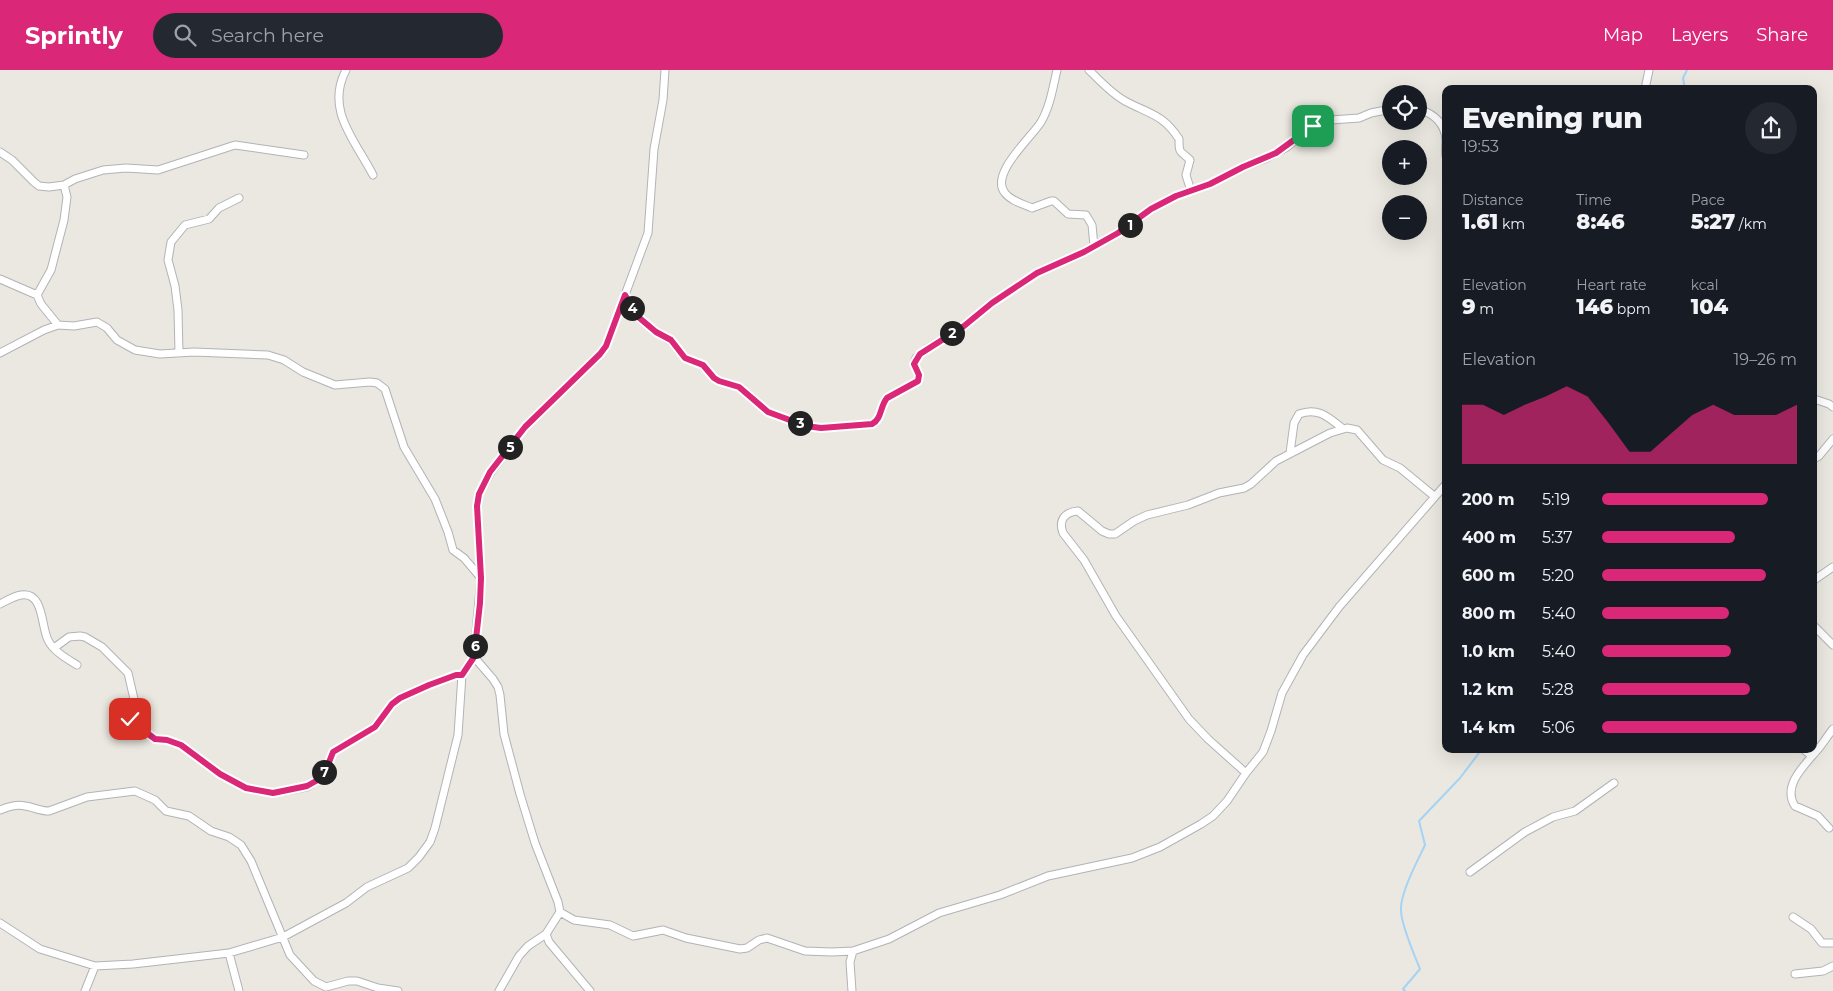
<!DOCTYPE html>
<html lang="en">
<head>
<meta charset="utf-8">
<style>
  :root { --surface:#171b24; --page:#242831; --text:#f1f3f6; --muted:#9ea1a6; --accent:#db2777 }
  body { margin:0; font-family:Montserrat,sans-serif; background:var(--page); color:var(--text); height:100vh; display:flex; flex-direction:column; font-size:19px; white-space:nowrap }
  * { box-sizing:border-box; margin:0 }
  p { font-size:16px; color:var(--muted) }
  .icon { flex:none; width:28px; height:28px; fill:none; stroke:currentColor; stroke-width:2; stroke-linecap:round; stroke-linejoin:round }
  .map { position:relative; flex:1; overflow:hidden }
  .panel { position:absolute; left:1442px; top:15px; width:375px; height:668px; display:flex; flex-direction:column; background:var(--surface); border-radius:10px; box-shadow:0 5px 20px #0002 }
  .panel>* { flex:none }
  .buttons { position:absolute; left:1382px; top:15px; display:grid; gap:10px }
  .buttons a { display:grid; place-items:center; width:45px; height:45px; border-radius:50%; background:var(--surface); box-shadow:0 5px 20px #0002; font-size:25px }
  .pin { position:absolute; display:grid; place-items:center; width:42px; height:42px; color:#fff; margin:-21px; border-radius:10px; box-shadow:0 2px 8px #0006 }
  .km { position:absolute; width:25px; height:25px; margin:-12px; border-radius:50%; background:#222; color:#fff; font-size:14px; line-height:25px; text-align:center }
  .round { display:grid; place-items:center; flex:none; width:52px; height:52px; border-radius:26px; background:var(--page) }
  .headline { display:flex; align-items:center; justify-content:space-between; height:85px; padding:0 20px }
  h1 { font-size:28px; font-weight:800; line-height:38px }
  .figures { display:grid; grid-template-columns:repeat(3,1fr); gap:8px; height:85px; padding:5px 20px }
  .figures div { display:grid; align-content:center }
  .figures b { font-size:21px; font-weight:800 }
  .figures small { font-size:14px; font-weight:400 }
  .figures p { font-size:14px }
  .chart { height:140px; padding:10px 20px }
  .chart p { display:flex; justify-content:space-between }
  .chart svg { width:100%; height:90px; margin-top:5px; fill:var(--accent); opacity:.7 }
  ul { padding:0 20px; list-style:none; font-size:16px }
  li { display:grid; grid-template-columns:80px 60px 1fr; align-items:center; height:38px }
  li i { height:12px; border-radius:6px; background:var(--accent) }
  header { display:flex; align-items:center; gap:30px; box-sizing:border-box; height:70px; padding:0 25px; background:var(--accent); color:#fff }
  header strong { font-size:24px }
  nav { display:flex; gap:28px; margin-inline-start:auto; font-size:18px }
  .search { width:350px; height:45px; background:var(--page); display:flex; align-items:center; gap:12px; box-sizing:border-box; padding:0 18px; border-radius:28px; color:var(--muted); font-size:19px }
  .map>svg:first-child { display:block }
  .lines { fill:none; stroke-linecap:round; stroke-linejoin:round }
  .stream { stroke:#a5d3f5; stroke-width:2 }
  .minor-casing { stroke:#b1b3b7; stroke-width:9 }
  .minor { stroke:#fff; stroke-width:7 }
  .route-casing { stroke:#fff; stroke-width:10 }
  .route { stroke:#db2777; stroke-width:6 }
</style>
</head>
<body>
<header>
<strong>Sprintly</strong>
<div class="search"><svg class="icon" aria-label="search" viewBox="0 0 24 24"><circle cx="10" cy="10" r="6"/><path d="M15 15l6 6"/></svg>Search here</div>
<nav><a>Map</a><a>Layers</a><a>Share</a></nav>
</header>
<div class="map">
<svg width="1833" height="921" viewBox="0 0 1833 921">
  <rect width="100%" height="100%" fill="#eae8e0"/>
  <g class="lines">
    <path class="stream" d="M1685 19 1683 8 1687 0
      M1405 921 1403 919 1420 899C1414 884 1401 855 1401 840 1400 823 1418 790 1425 775L1419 751 1460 708 1482 679"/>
    <defs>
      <path id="minor" d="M346 0C325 40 355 70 373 105
        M1057 0C1053 17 1050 37 1041 52 1032 67 989 104 1005 123 1011 131 1023 134 1032 138L1051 131H1054L1068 144 1086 145 1092 155 1094 176
        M1089 0C1100 11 1112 24 1125 31 1149 44 1163 44 1179 69 1179 85 1180 80 1190 90L1186 105 1191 121
        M1645 19 1649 0
        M1419 39C1434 44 1445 53 1446 70 1446 76 1445 81 1446 86
        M0 82 12 90 34 112 39 116 49 117 64 115 75 109 103 100 126 98 158 100 235 75 304 85
        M0 209 37 225
        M625 225 636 245 656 262 671 271 685 288 703 295 714 308 719 311 739 317 768 342 806 356 821 358 872 354C882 349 880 336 887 328L918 311 919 305 914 294 916 288 928 278 964 256 992 233 1037 203 1084 182 1118 163 1151 139 1176 126 1210 114 1243 97 1267 88 1287 77 1313 56 1331 50 1359 48 1371 43 1391 39
        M58 255 41 234 37 225 51 200 64 150 67 127 64 115
        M0 283 44 260 58 255 74 256 97 252 107 258 117 270 135 280 160 284 194 282 268 285 284 290 303 302 335 315 370 312 377 313 385 319 404 377 435 429 448 462 453 480 464 488 481 508
        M179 283 178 240 175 216 168 190 171 172 185 155 209 149 219 138 239 128
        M1814 329 1829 334 1833 337
        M1290 383 1294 353 1299 344C1318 337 1328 347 1342 358
        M1814 389 1819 386 1833 369
        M1814 510 1833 497
        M0 534C6 531 14 526 21 525 44 521 41 557 48 570 53 581 67 589 77 595
        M1814 556 1833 575
        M54 578 69 567 80 566 85 567 102 577 128 603 134 629 130 649 134 656 155 669 167 670 181 675 220 704 246 718 273 723 307 717 316 711 326 699 333 682 375 657 392 634 400 628 429 615 456 605H462
        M474 587 493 609 498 617 500 625 504 664 520 724 535 773 558 832 560 842 574 850 610 855 633 866 663 860 686 868 740 879 747 878 759 870 767 868 805 881 832 882 853 881 889 869 939 843 1000 825 1048 806 1132 788 1160 777 1201 754 1213 746 1227 731 1246 703 1263 682 1271 661 1282 623 1303 585 1339 537 1446 414
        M1803 679 1812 686
        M1246 703 1208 669 1189 649 1116 546 1084 490 1063 463C1058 450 1065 442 1078 441L1102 461 1109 464H1115L1134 451 1147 445 1188 435 1219 423 1244 418 1251 414 1276 391 1330 363 1347 358 1357 360 1383 390 1400 398 1434 426
        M0 740C8 737 16 734 25 736 33 737 40 741 49 741L87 727 135 721 155 730 166 741 189 746 211 761 229 767 241 775 251 791 290 885 314 911 326 917 348 911H357L378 918 398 921
        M1829 758 1818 746 1795 736C1781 715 1807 693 1819 678 1824 672 1828 665 1833 659
        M1470 802 1525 762 1553 747 1575 741 1614 713
        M560 842 546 864 549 872 590 921
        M1793 847 1811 859 1822 873H1833
        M0 853 40 879 95 896 133 894 229 883 283 867 346 833 367 817 408 798 419 787 430 772 435 758 458 665 462 605 471 592 474 584 481 508 477 436 479 424 491 402 525 357 600 284 606 276 648 163 654 79 663 30 665 0
        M229 883 239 921
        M1795 904 1823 901 1833 896
        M85 921 95 896
        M499 921 519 886 528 876 546 864
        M852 921 850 892 853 881"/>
    </defs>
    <use href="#minor" class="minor-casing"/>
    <use href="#minor" class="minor"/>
  </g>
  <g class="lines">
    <defs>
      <path id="route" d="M130 649 134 656 143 660 155 669 167 670 181 675 220 704 246 718 273 723 307 716 316 711 326 700 333 682 375 657 392 634 400 628 429 615 456 605H462L474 587 480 533 481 508 477 436 479 424 490 402 525 357 600 284 606 276 625 225 636 245 656 262 671 270 685 288 703 295 714 308 719 311 739 317 768 342 806 356 821 358 872 354C882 349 880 336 887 328L918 311 919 305 914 294 920 284 964 256 992 233 1037 203 1084 182 1118 163 1151 139 1176 126 1210 114 1243 97 1276 83 1313 56"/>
    </defs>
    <use href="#route" class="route-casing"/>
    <use href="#route" class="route"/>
  </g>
</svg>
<div class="buttons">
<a><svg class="icon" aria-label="locate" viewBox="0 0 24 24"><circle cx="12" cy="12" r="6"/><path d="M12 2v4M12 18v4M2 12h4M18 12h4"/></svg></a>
<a>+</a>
<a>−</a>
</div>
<div class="pin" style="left:1313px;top:56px;background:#1e9e55"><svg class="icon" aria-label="arrive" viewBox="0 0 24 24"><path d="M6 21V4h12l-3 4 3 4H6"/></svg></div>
<div class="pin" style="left:130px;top:649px;background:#d93025"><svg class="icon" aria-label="check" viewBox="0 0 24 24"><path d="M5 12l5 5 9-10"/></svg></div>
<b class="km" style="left:1130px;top:155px">1</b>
<b class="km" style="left:952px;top:263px">2</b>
<b class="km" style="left:800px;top:353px">3</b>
<b class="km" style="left:632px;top:238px">4</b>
<b class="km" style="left:510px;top:377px">5</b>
<b class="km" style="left:475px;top:576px">6</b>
<b class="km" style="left:324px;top:702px">7</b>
<section class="panel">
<div class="headline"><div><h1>Evening run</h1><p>19:53</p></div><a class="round"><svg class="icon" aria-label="share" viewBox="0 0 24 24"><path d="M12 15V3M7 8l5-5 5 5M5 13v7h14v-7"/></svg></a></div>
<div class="figures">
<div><p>Distance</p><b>1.61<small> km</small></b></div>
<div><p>Time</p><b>8:46</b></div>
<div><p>Pace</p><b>5:27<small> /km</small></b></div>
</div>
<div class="figures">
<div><p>Elevation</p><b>9<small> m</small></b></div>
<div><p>Heart rate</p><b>146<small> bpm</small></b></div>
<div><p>kcal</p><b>104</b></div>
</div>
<div class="chart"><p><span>Elevation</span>19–26 m</p>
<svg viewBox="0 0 160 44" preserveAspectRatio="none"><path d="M0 44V15L10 15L20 20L30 15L40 11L50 6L60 11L70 24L80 38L90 38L100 29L110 20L120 15L130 20L140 20L150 20L160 15V44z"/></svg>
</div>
<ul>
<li><b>200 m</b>5:19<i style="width:85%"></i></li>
<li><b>400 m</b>5:37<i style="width:68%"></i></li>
<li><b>600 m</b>5:20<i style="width:84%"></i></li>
<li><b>800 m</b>5:40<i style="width:65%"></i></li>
<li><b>1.0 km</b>5:40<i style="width:66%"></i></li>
<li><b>1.2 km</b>5:28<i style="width:76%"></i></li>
<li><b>1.4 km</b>5:06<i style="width:100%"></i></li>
</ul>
</section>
</div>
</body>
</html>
